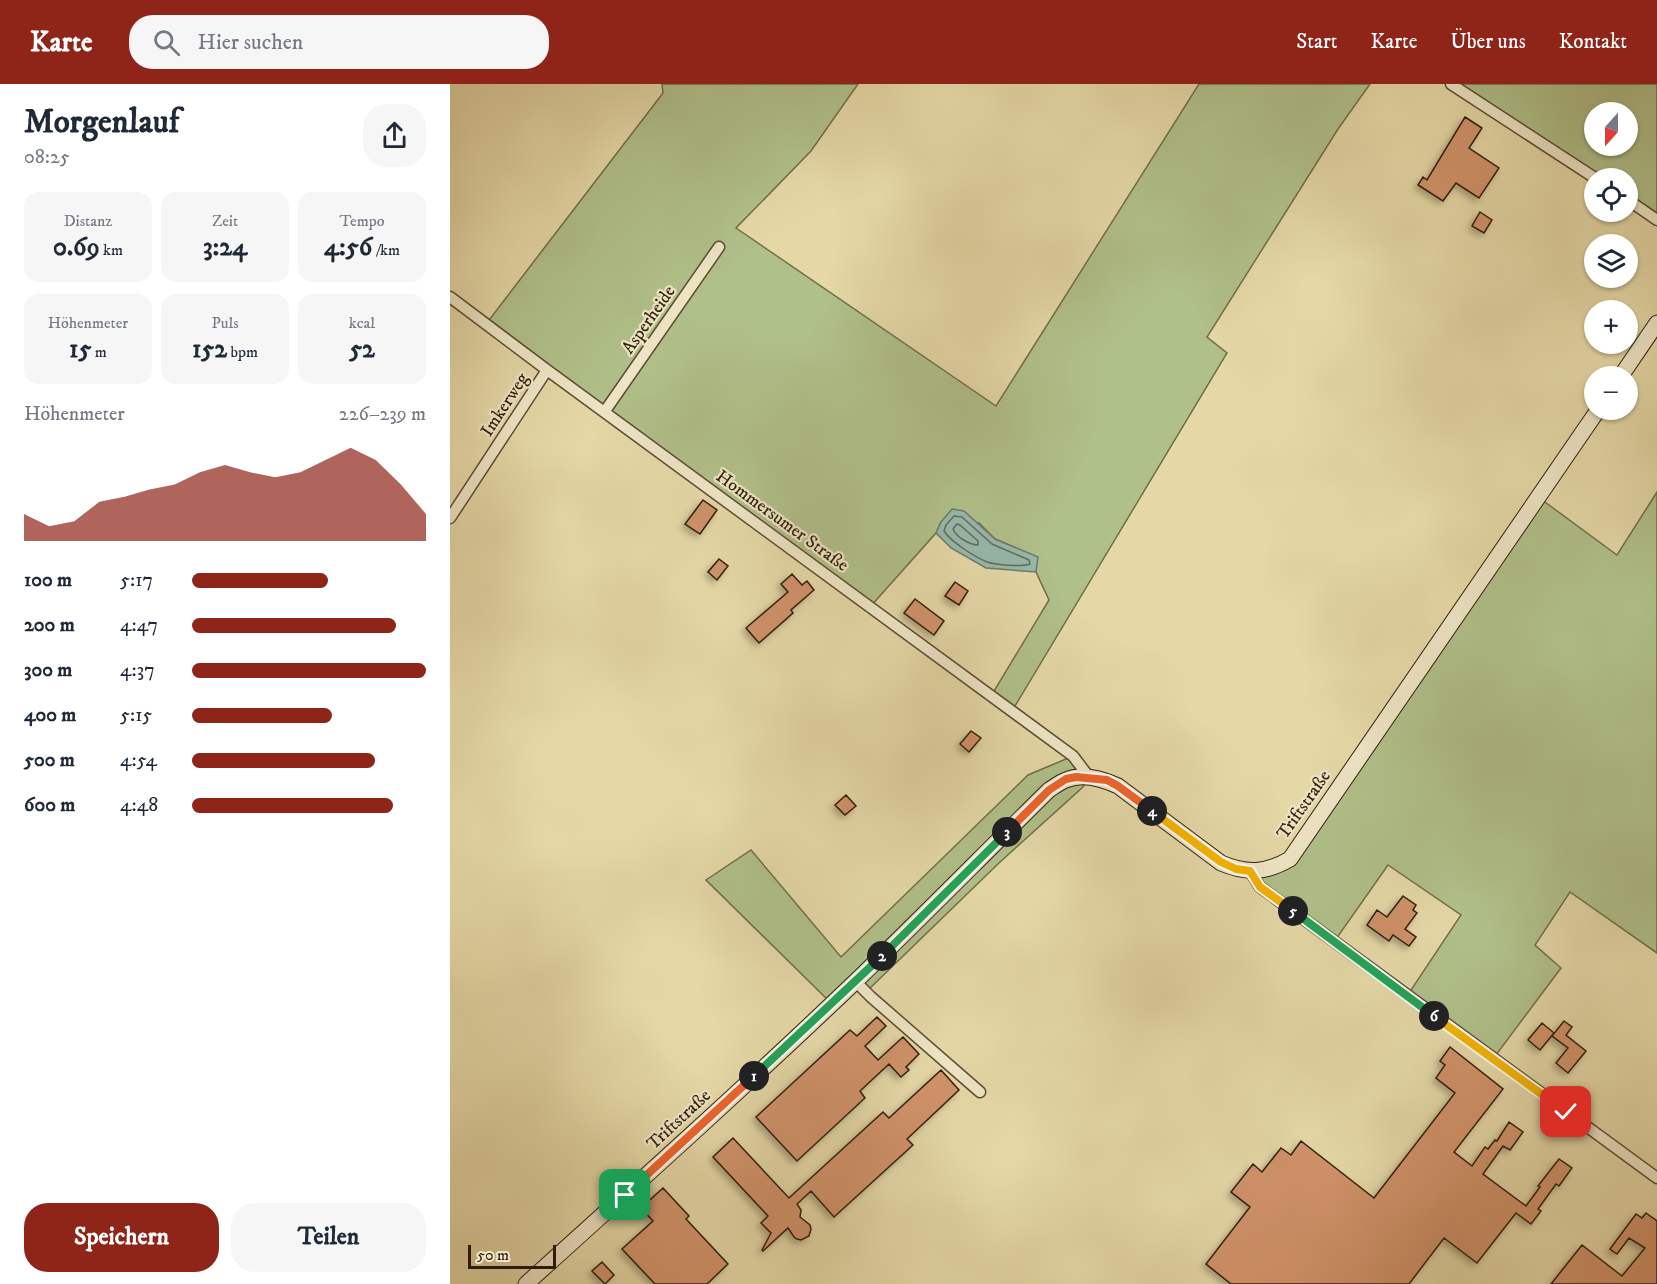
<!DOCTYPE html>
<html lang="de">
<head>
<meta charset="utf-8">
<style>
  :root { --surface:#fff; --page:#f6f6f7; --text:#1f2937; --muted:#747a83; --accent:#8f2418 }
  body { margin:0; font-family:"IM FELL DW Pica",serif; background:var(--page); color:var(--text); height:100vh; display:flex; flex-direction:column; font-size:22px; white-space:nowrap }
  * { box-sizing:border-box; margin:0 }
  p { font-size:20px; color:var(--muted) }
  .icon { flex:none; width:33px; height:33px; fill:none; stroke:currentColor; stroke-width:2; stroke-linecap:round; stroke-linejoin:round }
  .map { position:relative; flex:1; overflow:hidden }
  .side { display:flex; flex-direction:column; background:var(--surface); width:450px }
  .side>* { flex:none }
  .needle { width:39px; rotate:201deg }
  .tools { position:absolute; left:1134px; top:18px; display:grid; gap:12px }
  .tools a { display:grid; place-items:center; width:54px; height:54px; border-radius:50%; background:var(--surface); box-shadow:0 2px 4px #0004; font-size:30px }
  .scale { position:absolute; left:18px; bottom:15px; width:88px; box-sizing:border-box; padding-left:6px; border:3px solid #301d09; border-top:0; font-size:16px; line-height:21px; white-space:nowrap; color:#301d09; -webkit-text-stroke:4px #eee6c6; paint-order:stroke }
  .pin { position:absolute; display:grid; place-items:center; width:51px; height:51px; color:#fff; margin:-26px; border-radius:12px; box-shadow:0 3px 9px #0006 }
  .km { position:absolute; width:30px; height:30px; margin:-15px; border-radius:50%; background:#222; color:#fff; font-size:16px; line-height:30px; text-align:center }
  .round { display:grid; place-items:center; flex:none; width:63px; height:63px; border-radius:24px; background:var(--page) }
  .summary { display:flex; align-items:center; justify-content:space-between; height:102px; padding:0 24px }
  h1 { font-size:33px; font-weight:700; line-height:45px }
  .metrics { display:grid; grid-template-columns:repeat(3,1fr); gap:9px; height:102px; padding:6px 24px }
  .metrics div { display:grid; align-content:center; border-radius:15px; background:var(--page); text-align:center }
  .metrics b { font-size:26px; font-weight:700 }
  .metrics small { font-size:16px; font-weight:400 }
  .metrics p { font-size:16px }
  .chart { height:168px; padding:12px 24px }
  .chart p { display:flex; justify-content:space-between }
  .chart svg { width:100%; height:108px; margin-top:6px; fill:var(--accent); opacity:.7 }
  .primary-button { display:flex; gap:12px; margin-top:auto; padding:12px 24px }
  .primary-button a { flex:1; height:69px; border-radius:24px; background:var(--accent); color:#fff; font-size:24px; font-weight:700; line-height:69px; text-align:center }
  .primary-button a+a { background:var(--page); color:var(--text) }
  ul { padding:0 24px; list-style:none; font-size:20px }
  li { display:grid; grid-template-columns:96px 72px 1fr; align-items:center; height:45px }
  li i { height:15px; border-radius:8px; background:var(--accent) }
  header { display:flex; align-items:center; gap:36px; box-sizing:border-box; height:84px; padding:0 30px; background:var(--accent); color:#fff }
  header strong { font-size:28px }
  nav { display:flex; gap:33px; margin-inline-start:auto; font-size:21px }
  .search { width:420px; height:54px; background:var(--page); display:flex; align-items:center; gap:15px; box-sizing:border-box; padding:0 21px; border-radius:24px; color:var(--muted); font-size:22px }
  main { display:flex; flex:1; min-height:0 }
  .map>svg:first-child { display:block }
  .green { fill:#b0c08a; stroke:#706e4a; stroke-width:1.5; fill-rule:evenodd }
  .water { fill:#96b9ac; stroke:#6d7b6b; stroke-width:1.5 }
  .lines { fill:none; stroke-linecap:round; stroke-linejoin:round }
  .shore { stroke:#636b5a; stroke-width:1.5 }
  .building { fill:#d0926b; stroke:#301d09; stroke-width:1.5; filter:url(#shadow) }
  .street-casing { stroke:#5d4c30; stroke-width:13 }
  .secondary-casing { stroke:#301d09; stroke-width:17 }
  .street { stroke:#eee6c6; stroke-width:10 }
  .secondary { stroke:#eee6c6; stroke-width:15 }
  .split-1-casing { stroke:#fff; stroke-width:12 }
  .split-2-casing { stroke:#fff; stroke-width:12 }
  .split-3-casing { stroke:#fff; stroke-width:12 }
  .split-4-casing { stroke:#fff; stroke-width:12 }
  .split-5-casing { stroke:#fff; stroke-width:12 }
  .split-6-casing { stroke:#fff; stroke-width:12 }
  .split-7-casing { stroke:#fff; stroke-width:12 }
  .split-1 { stroke:#f0652b; stroke-width:8 }
  .split-2 { stroke:#22a559; stroke-width:8 }
  .split-3 { stroke:#22a559; stroke-width:8 }
  .split-4 { stroke:#f0652b; stroke-width:8 }
  .split-5 { stroke:#f5b400; stroke-width:8 }
  .split-6 { stroke:#22a559; stroke-width:8 }
  .split-7 { stroke:#f5b400; stroke-width:8 }
  .labels { text-anchor:middle; dominant-baseline:central; stroke-width:4.5; stroke-linejoin:round; paint-order:stroke }
  .street-label { font-size:18px; fill:#301d09; stroke:#eee6c6 }
</style>
</head>
<body>
<header>
<strong>Karte</strong>
<div class="search"><svg class="icon" aria-label="search" viewBox="0 0 24 24"><circle cx="10" cy="10" r="6"/><path d="M15 15l6 6"/></svg>Hier suchen</div>
<nav><a>Start</a><a>Karte</a><a>Über uns</a><a>Kontakt</a></nav>
</header>
<main>
<section class="side">
<div class="summary"><div><h1>Morgenlauf</h1><p>08:25</p></div><a class="round"><svg class="icon" aria-label="share" viewBox="0 0 24 24"><path d="M12 15V3M7 8l5-5 5 5M5 13v7h14v-7"/></svg></a></div>
<div class="metrics">
<div><p>Distanz</p><b>0.69<small> km</small></b></div>
<div><p>Zeit</p><b>3:24</b></div>
<div><p>Tempo</p><b>4:56<small> /km</small></b></div>
</div>
<div class="metrics">
<div><p>Höhenmeter</p><b>15<small> m</small></b></div>
<div><p>Puls</p><b>152<small> bpm</small></b></div>
<div><p>kcal</p><b>52</b></div>
</div>
<div class="chart"><p><span>Höhenmeter</span>226–239 m</p>
<svg viewBox="0 0 160 44" preserveAspectRatio="none"><path d="M0 44V33L10 38L20 36L30 28L40 26L50 23L60 21L70 16L80 13L90 16L100 18L110 16L120 11L130 6L140 11L150 21L160 33V44z"/></svg>
</div>
<ul>
<li><b>100 m</b>5:17<i style="width:58%"></i></li>
<li><b>200 m</b>4:47<i style="width:87%"></i></li>
<li><b>300 m</b>4:37<i style="width:100%"></i></li>
<li><b>400 m</b>5:15<i style="width:60%"></i></li>
<li><b>500 m</b>4:54<i style="width:78%"></i></li>
<li><b>600 m</b>4:48<i style="width:86%"></i></li>
</ul>
<div class="primary-button"><a>Speichern</a><a>Teilen</a></div>
</section>
<div class="map">
<svg width="1207" height="1200" viewBox="0 0 1207 1200">
  <defs>
    <filter id="shadow"><feDropShadow dx="-3.5" dy="3.5" stdDeviation="3" flood-color="#0004"/></filter>
  </defs>
  <rect width="100%" height="100%" fill="#e5d8a7"/>
  <filter id="stains"><feTurbulence type="fractalNoise" baseFrequency=".00333" numOctaves="4"/><feColorMatrix values="0 0 0 0 .2 0 0 0 0 .09 0 0 0 0 .02 0 0 0 .5 -.17"/></filter>
  <radialGradient id="worn" r=".72"><stop offset=".6" stop-color="#630" stop-opacity="0"/><stop offset="1" stop-color="#630" stop-opacity=".3"/></radialGradient>
  <path class="green" d="M212 0H408L361 67 286 144 546 322 749 0H920L888 45 757 253 777 269 562 627 541 612 599 516 586 488 587 473 545 455 529 439 491 438 486 449 420 523 36 240 213 9Z
    M1011 0H1207V136L1178 116V94H1145ZM1144 28H1178V62H1144Z
    M1207 408V869L1120 808 1085 861 1111 884 1043 975 957 912 1011 831 938 781 884 858 810 803 800 787 830 781 1088 413 1167 471Z
    M623 672 639 693 633 703 550 778 416 908 405 898 382 920 256 796 301 766 391 873 578 691Z"/>
  <path class="water" d="M502 425 514 427 545 455 588 473 586 488 536 484 501 464 486 449 491 438Z"/>
  <g class="lines">
    <path class="shore" d="M504 432 512 433 542 460 579 476 580 480C571 483 547 481 537 478 525 473 501 458 494 447L496 441Z
      M507 440 510 441 528 457V461C520 461 506 453 503 445Z"/>
  </g>
  <path class="building" d="M1015 33 1032 44 1019 64 1049 84 1029 114 1006 99 993 117 968 101 973 93 977 96Z
    M1030 128 1042 136 1034 149 1022 142Z
    M253 416 267 426 250 450 235 440Z
    M269 475 278 482 267 496 258 488Z
    M342 490 352 501 357 497 364 506 341 526 343 529 309 559 296 544 338 508 331 500Z
    M505 498 518 507 509 521 495 512Z
    M465 515 494 537 484 551 454 529Z
    M521 647 531 654 519 668 510 660Z
    M396 711 406 722 395 731 385 721Z
    M953 812 966 821 963 826 967 829 955 845 966 853 959 862 943 851 939 857 917 841 927 826 937 833Z
    M427 933 436 942 415 962 428 976 453 953 469 970 456 983 459 986 451 993 439 980 410 1007 415 1014 347 1077 306 1033 400 946 407 952Z
    M1114 937 1122 943 1116 951 1136 967 1118 989 1106 979 1118 964 1102 952Z
    M1092 939 1104 949 1090 966 1078 956Z
    M1000 963 1053 1005 1004 1068 1022 1082 1035 1063 1038 1065 1045 1056 1047 1057 1059 1038 1073 1048 1060 1066 1053 1062 1033 1090 1076 1122 1090 1103 1088 1102 1109 1075 1122 1084 1109 1102 1106 1100 1088 1125 1091 1127 1081 1140 1066 1129 1027 1179 994 1154 959 1200H781L756 1180 800 1123 781 1108 803 1080 812 1088 831 1064 841 1071 851 1057 924 1114 1005 1009 986 994 995 981 990 977Z
    M491 986 509 1006 457 1055 463 1061 384 1133 361 1107 347 1120 351 1126 350 1133 360 1141 361 1145 359 1152 351 1156 347 1155 344 1153 338 1144 313 1167 312 1166 321 1149 311 1139 318 1132 263 1073 283 1054 339 1114 433 1028 439 1034Z
    M213 1104 239 1132 236 1135 278 1180 257 1200H205L172 1165 203 1137 191 1124Z
    M1196 1129 1207 1137V1200H1101L1132 1161 1172 1192 1195 1164 1179 1154 1167 1170 1160 1165 1186 1130 1192 1134Z
    M152 1178 164 1191 155 1200 142 1187Z"/>
  <g class="lines">
    <defs>
      <path id="street" d="M1001 0 1145 94
        M1178 116 1207 136
        M0 213 97 286 623 672 639 693
        M155 327 269 163
        M0 434 97 286
        M800 787 810 803 1207 1094
        M406 898 421 913 530 1008"/>
      <path id="secondary" d="M1171 292 1207 239
        M76 1200C187 1100 297 1001 405 898 470 835 534 770 599 706 604 703 610 698 616 696 632 689 653 695 668 702L771 779C797 790 816 789 840 775L1148 326"/>
    </defs>
    <use href="#street" class="street-casing"/>
    <use href="#secondary" class="secondary-casing"/>
    <use href="#street" class="street"/>
    <use href="#secondary" class="secondary"/>
  </g>
  <g class="lines">
    <defs>
      <path id="split-1" d="M175 1111 304 992"/>
      <path id="split-2" d="M304 992 432 872"/>
      <path id="split-3" d="M432 872 557 748"/>
      <path id="split-4" d="M557 748 599 706 616 695 626 693 657 696 668 702 702 727"/>
      <path id="split-5" d="M702 727 771 778 786 785 800 787 810 803 843 827"/>
      <path id="split-6" d="M843 827 984 932"/>
      <path id="split-7" d="M984 932 1116 1028"/>
    </defs>
    <use href="#split-1" class="split-1-casing"/>
    <use href="#split-2" class="split-2-casing"/>
    <use href="#split-3" class="split-3-casing"/>
    <use href="#split-4" class="split-4-casing"/>
    <use href="#split-5" class="split-5-casing"/>
    <use href="#split-6" class="split-6-casing"/>
    <use href="#split-7" class="split-7-casing"/>
    <use href="#split-1" class="split-1"/>
    <use href="#split-2" class="split-2"/>
    <use href="#split-3" class="split-3"/>
    <use href="#split-4" class="split-4"/>
    <use href="#split-5" class="split-5"/>
    <use href="#split-6" class="split-6"/>
    <use href="#split-7" class="split-7"/>
  </g>
  <g class="labels">
    <g class="street-label">
      <text transform="translate(199 236) rotate(-55)">Asperheide</text>
      <text transform="translate(55 321) rotate(-57)">Imkerweg</text>
      <text transform="translate(332 437) rotate(36)">Hommersumer Straße</text>
      <text transform="translate(854 721) rotate(-55)">Triftstraße</text>
      <text transform="translate(229 1036) rotate(-43)">Triftstraße</text>
    </g>
  </g>
  <rect width="100%" height="100%" filter="url(#stains)"/>
  <rect width="100%" height="100%" fill="url(#worn)"/>
</svg>
<div class="tools">
<a><svg class="needle" viewBox="-14 -14 28 28"><path d="M0-13l5 13h-10z" fill="#e53935"/><path d="M0 13l5-13h-10z" fill="#747a83"/></svg></a>
<a><svg class="icon" aria-label="locate" viewBox="0 0 24 24"><circle cx="12" cy="12" r="6"/><path d="M12 2v4M12 18v4M2 12h4M18 12h4"/></svg></a>
<a><svg class="icon" aria-label="layers" viewBox="0 0 24 24"><path d="M12 4l9 5-9 5-9-5zM3 14l9 5 9-5"/></svg></a>
<a>+</a>
<a>−</a>
</div>
<div class="scale">50 m</div>
<div class="pin" style="left:175px;top:1111px;background:#1e9e55"><svg class="icon" aria-label="arrive" viewBox="0 0 24 24"><path d="M6 21V4h12l-3 4 3 4H6"/></svg></div>
<div class="pin" style="left:1116px;top:1028px;background:#d93025"><svg class="icon" aria-label="check" viewBox="0 0 24 24"><path d="M5 12l5 5 9-10"/></svg></div>
<b class="km" style="left:304px;top:992px">1</b>
<b class="km" style="left:432px;top:872px">2</b>
<b class="km" style="left:557px;top:748px">3</b>
<b class="km" style="left:702px;top:727px">4</b>
<b class="km" style="left:843px;top:827px">5</b>
<b class="km" style="left:984px;top:932px">6</b>
</div>
</main>
</body>
</html>
